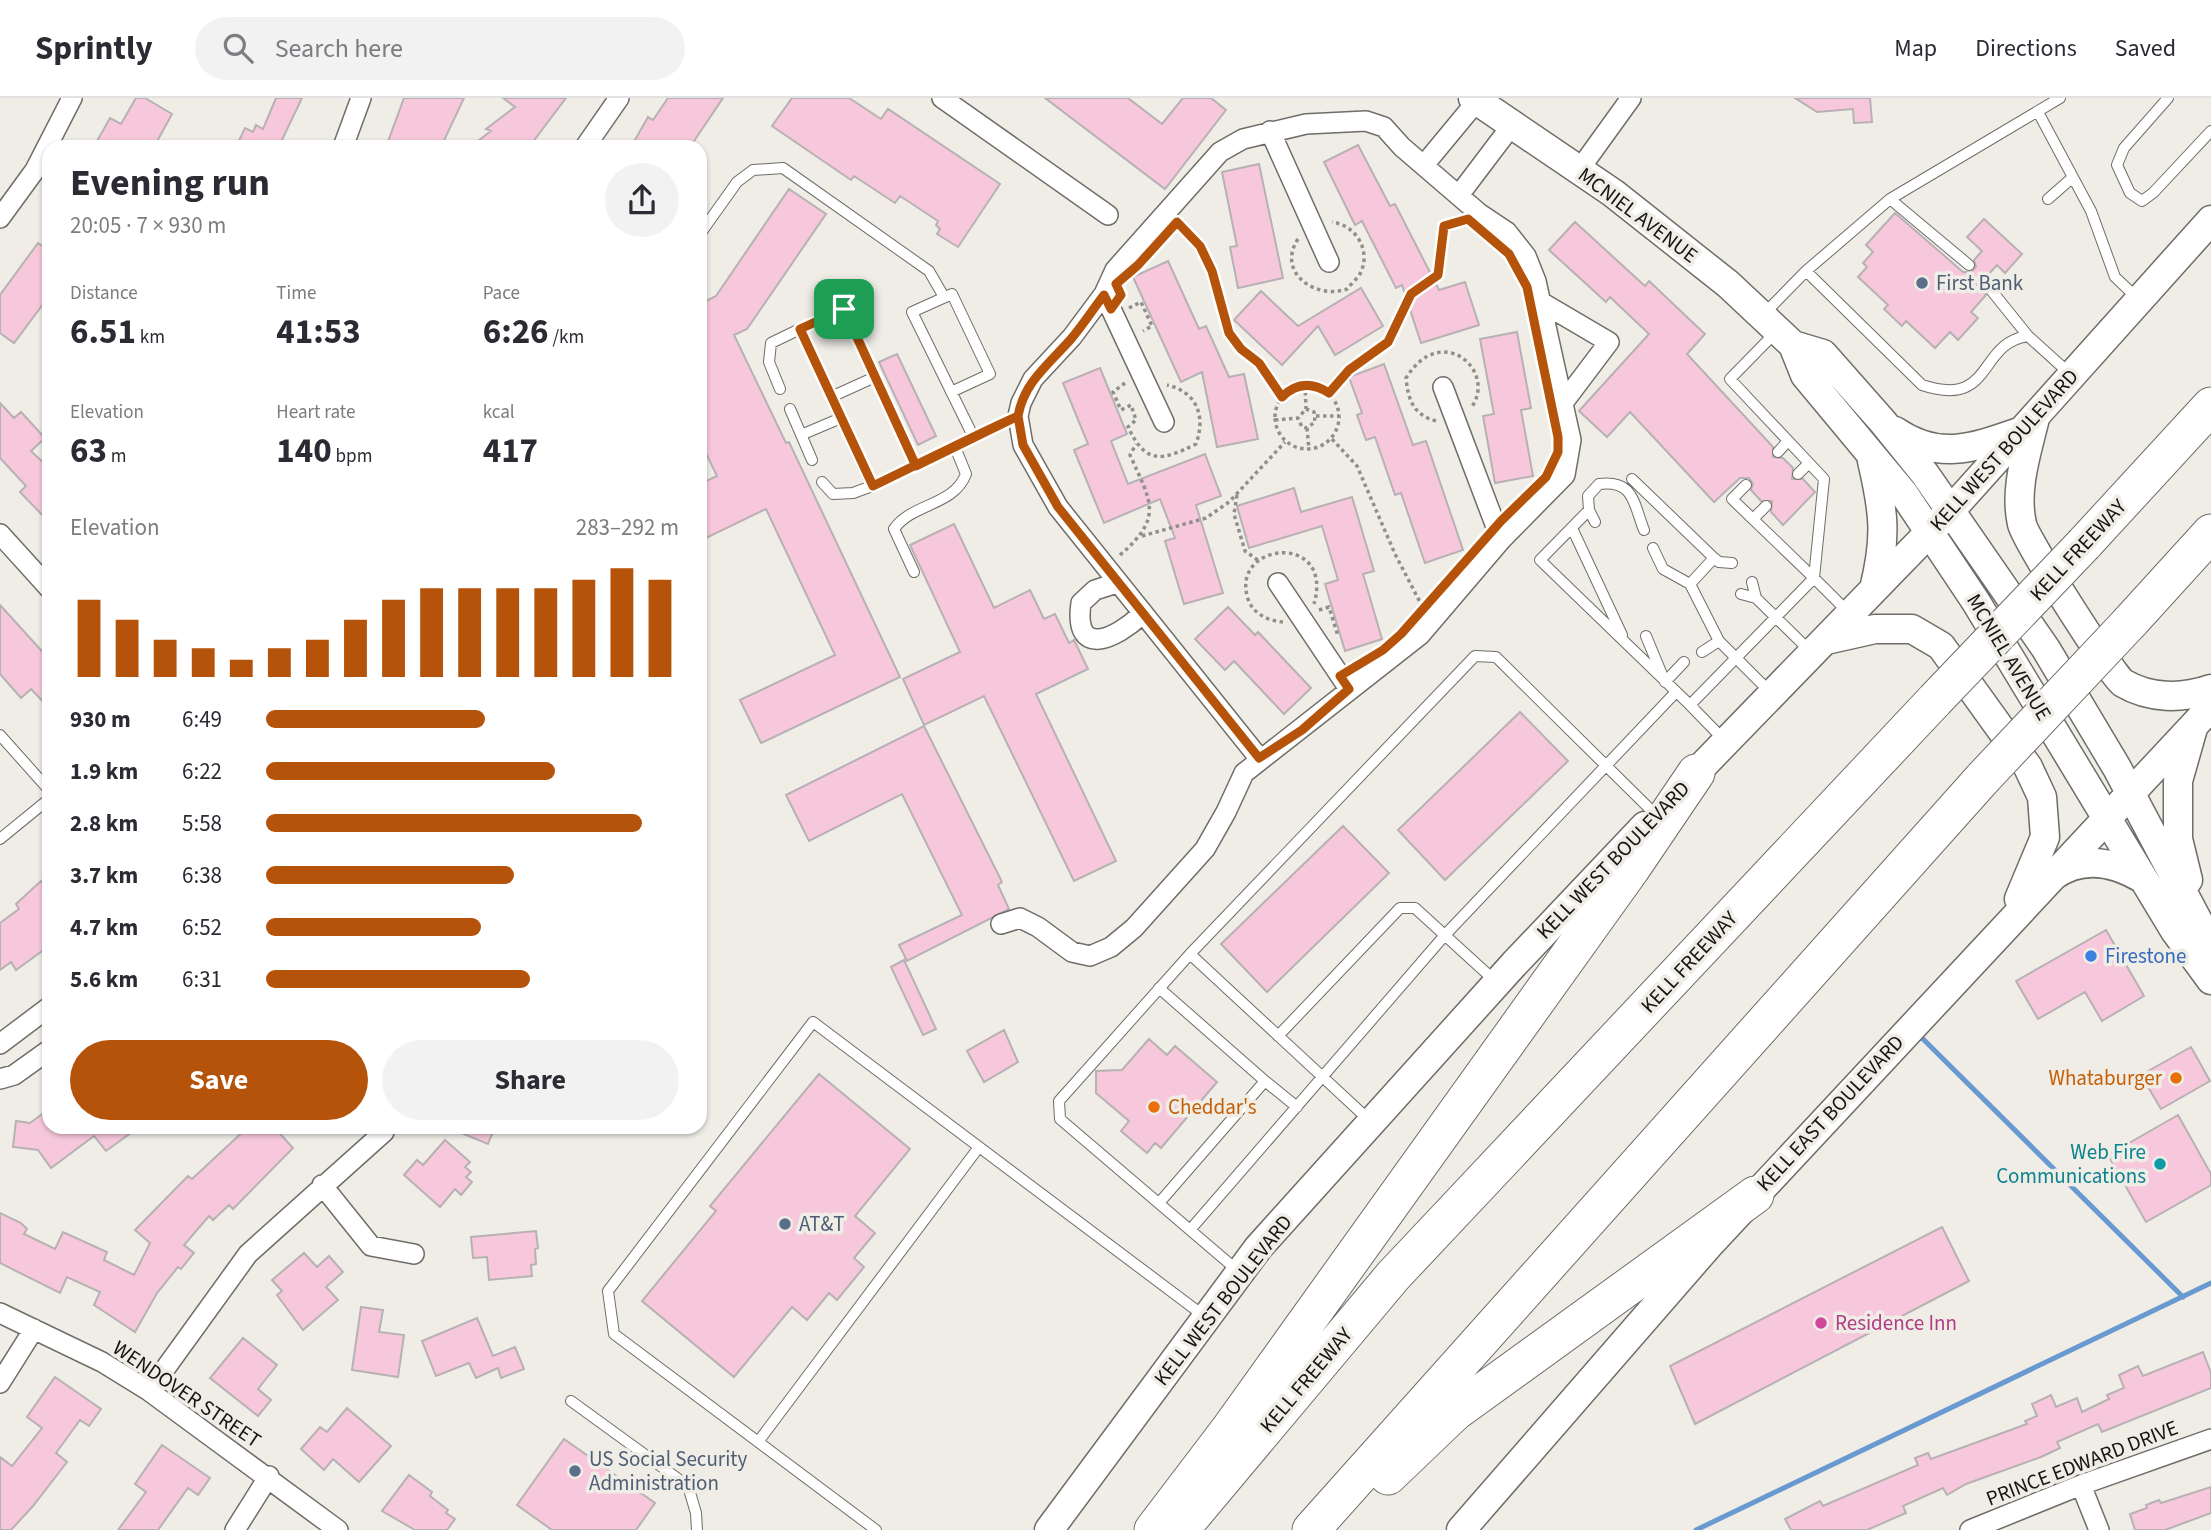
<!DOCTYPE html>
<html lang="en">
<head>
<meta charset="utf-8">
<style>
  :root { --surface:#fff; --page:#f2f2f3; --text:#2b2b33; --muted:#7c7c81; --line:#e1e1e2; --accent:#b45309 }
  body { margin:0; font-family:"Source Sans 3",sans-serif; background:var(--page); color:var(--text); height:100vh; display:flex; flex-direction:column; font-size:26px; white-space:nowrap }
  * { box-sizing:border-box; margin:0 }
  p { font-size:23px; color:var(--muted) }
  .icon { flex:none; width:38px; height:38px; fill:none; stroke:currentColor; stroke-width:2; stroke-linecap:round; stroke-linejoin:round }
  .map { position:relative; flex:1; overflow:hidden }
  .panel { position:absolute; left:42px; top:42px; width:665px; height:994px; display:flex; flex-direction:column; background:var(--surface); border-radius:21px; box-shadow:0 2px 5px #0004 }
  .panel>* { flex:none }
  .pin { position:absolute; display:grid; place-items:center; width:60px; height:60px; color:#fff; margin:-30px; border-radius:14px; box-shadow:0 4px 10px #0006 }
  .round { display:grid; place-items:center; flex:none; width:74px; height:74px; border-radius:37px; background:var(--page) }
  .overview { display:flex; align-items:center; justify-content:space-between; height:119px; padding:0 28px }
  h1 { font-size:38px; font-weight:700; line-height:52px }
  .metrics { display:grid; grid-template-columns:repeat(3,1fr); gap:10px; height:119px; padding:7px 28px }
  .metrics div { display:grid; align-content:center }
  .metrics b { font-size:35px; font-weight:700 }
  .metrics small { font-size:19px; font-weight:400 }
  .metrics p { font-size:19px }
  .chart { height:196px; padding:14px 28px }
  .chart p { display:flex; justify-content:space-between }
  .chart svg { width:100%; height:126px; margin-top:7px; stroke:var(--accent); stroke-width:6 }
  .button { display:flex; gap:14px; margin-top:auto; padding:14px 28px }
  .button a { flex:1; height:80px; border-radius:42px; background:var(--accent); color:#fff; font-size:28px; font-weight:700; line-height:80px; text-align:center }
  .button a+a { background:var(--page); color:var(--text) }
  ul { padding:0 28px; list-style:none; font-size:23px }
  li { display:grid; grid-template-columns:112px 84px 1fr; align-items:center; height:52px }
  li i { height:18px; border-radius:9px; background:var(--accent) }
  header { display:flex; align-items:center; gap:42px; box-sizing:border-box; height:98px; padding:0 35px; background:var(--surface); border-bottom:2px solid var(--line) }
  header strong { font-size:33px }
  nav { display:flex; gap:38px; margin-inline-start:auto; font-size:24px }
  .search { width:490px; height:63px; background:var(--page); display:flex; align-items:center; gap:18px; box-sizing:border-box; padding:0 24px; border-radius:38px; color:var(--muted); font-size:26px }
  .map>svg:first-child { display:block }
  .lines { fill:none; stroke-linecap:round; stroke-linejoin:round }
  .stream { stroke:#6999d1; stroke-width:5 }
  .building { fill:#f7c8db; stroke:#b8b1b4; stroke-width:2 }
  .lane-casing { stroke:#6f6d67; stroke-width:12 }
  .street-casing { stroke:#6f6d67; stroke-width:22 }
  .secondary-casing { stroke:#6f6d67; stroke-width:31 }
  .highway-casing { stroke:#6f6d67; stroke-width:39 }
  .path { stroke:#918f8a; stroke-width:3.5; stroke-dasharray:3.5 3.5; stroke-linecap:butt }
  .lane { stroke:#fff; stroke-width:10 }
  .street { stroke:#fff; stroke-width:19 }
  .secondary { stroke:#fff; stroke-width:28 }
  .highway { stroke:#fff; stroke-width:37 }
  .highway-bridge-casing { stroke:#6f6d67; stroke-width:39; stroke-linecap:butt }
  .highway-bridge { stroke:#fff; stroke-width:37 }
  .route-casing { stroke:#fff; stroke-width:14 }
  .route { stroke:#b45309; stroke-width:9 }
  .service-dot { fill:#5c6f8a; stroke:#efede6; stroke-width:2.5 }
  .shop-dot { fill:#3f7fe0; stroke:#efede6; stroke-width:2.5 }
  .food-dot { fill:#e8710a; stroke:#efede6; stroke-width:2.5 }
  .culture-dot { fill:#0f9aa8; stroke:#efede6; stroke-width:2.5 }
  .hotel-dot { fill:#d1479c; stroke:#efede6; stroke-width:2.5 }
  .labels { text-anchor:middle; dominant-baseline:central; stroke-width:7; stroke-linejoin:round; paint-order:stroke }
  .street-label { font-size:21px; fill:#161512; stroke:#efede6 }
  .service-label { font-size:21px; fill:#4e5e75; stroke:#efede6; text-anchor:start }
  .shop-label { font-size:21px; fill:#366cbe; stroke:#efede6; text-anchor:start }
  .food-label { font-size:21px; fill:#c56008; stroke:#efede6; text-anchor:end }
  .culture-label { font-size:21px; fill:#0d838f; stroke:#efede6; text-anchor:end }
  .hotel-label { font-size:21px; fill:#b23c85; stroke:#efede6; text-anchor:start }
</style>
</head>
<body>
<header>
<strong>Sprintly</strong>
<div class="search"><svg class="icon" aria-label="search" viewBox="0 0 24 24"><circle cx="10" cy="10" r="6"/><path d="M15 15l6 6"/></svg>Search here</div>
<nav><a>Map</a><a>Directions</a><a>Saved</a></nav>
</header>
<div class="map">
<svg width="2211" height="1432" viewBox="0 0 2211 1432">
  <rect width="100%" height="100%" fill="#efede6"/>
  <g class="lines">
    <path class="stream" d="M1923 941 2183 1199
      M1696 1432 2211 1185"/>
  </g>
  <path class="building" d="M136 0H145L172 16 154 49H108L97 43 110 20 121 26Z
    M276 0H302L280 46 287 49H236L245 30 253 34 256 27 263 31Z
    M404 0H464L441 49H386Z
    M503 0H566L529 49H470L491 33 486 31 515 9Z
    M668 0H723L690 49H631L648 19 653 22Z
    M792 0H849L881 21 888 11 1000 86 958 149 937 136 940 131 936 127 938 123 900 98 895 105 854 78 851 82 772 28Z
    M1045 0H1128L1162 26 1183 0H1211L1226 12 1165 91Z
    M1795 0H1870L1872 24 1854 25 1853 11 1817 14Z
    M1358 47 1390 108 1395 106 1439 192 1465 184 1479 227 1421 245 1402 187 1396 190 1362 123 1355 127 1324 64Z
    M1259 66 1283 180 1238 190 1230 149 1237 148 1222 74Z
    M789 91 826 116 747 231 734 237 786 345 789 344 900 579 761 645 740 602 835 557 766 411 700 443V386L717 378 700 343V206L716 198Z
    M1895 115 1963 174H1971L1976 169 1974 162 1982 153 1967 139 1984 121 2022 156 2005 175 1997 167 1988 177H1978L1977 188 1986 197 1971 214 1978 220 1958 242 1950 234 1935 250 1906 223 1902 228 1884 211 1888 207 1858 179 1867 169 1863 165 1873 154 1866 147Z
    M1575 124 1645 188 1649 183 1705 236 1687 256 1773 349V359L1783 360 1793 370 1792 381H1803L1815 394 1783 427 1771 414 1772 403H1761L1751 392 1753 386 1749 380H1740L1714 404 1630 314 1607 339 1579 313 1649 236 1610 199 1606 204 1549 152Z
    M38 145 49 152V198L14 245 0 235V197Z
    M1168 163 1199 231 1206 228 1229 279 1244 276 1258 341 1217 349 1202 274 1181 284 1133 179Z
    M1361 190 1383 228 1335 257 1318 228 1282 267 1234 222 1261 193 1298 228Z
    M1517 234 1531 310 1521 312 1533 378 1495 385 1483 318 1494 316 1480 241Z
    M897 256 936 338 918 347 879 264Z
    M1384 266 1413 347 1426 343 1463 452 1425 465 1401 395 1395 397 1375 339 1366 342 1357 317 1362 315 1349 279Z
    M1100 270 1127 336 1111 343 1128 386 1205 356 1221 398 1196 407 1223 495 1184 506 1165 443 1175 440 1160 401 1104 425 1074 352 1088 346 1063 285Z
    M0 305 14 320 21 314 45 340 31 353 49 370V424L20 394 26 388 0 360Z
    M1294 390 1301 414 1352 399 1374 473 1363 476 1382 541 1345 553 1325 486 1338 482 1322 428 1249 450 1237 408Z
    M954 426 994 510 1030 492 1044 521 1055 516 1069 545 1074 542 1088 571 1036 596 1116 763 1074 783 984 598 924 627 903 581 960 554 910 447Z
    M0 507 49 561V610L31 591 21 600 0 576Z
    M1228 509 1255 537 1258 534 1311 590 1284 616 1234 563 1225 572 1195 541Z
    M1520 614 1568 663 1445 782 1398 732Z
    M924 628 1002 784 998 787 1009 811 907 863 899 847 962 817 902 696 809 743 786 697Z
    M1343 728 1389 775 1267 894 1221 846Z
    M41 783 49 793V848L16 872 11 864 0 872V825L19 811 16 806Z
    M2106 832 2144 898 2102 923 2085 894 2038 921 2016 883Z
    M904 862 936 931 923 937 891 869Z
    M1004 932 1018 964 984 984 967 953Z
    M1149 941 1167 957 1175 948 1217 984 1161 1050 1155 1045 1147 1055 1121 1033 1129 1023 1096 995V973L1122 972Z
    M2191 949 2210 983 2161 1011 2141 977Z
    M819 976 910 1051 855 1118 875 1135 854 1160 864 1169 837 1202 829 1195 807 1222 792 1209 734 1279 642 1203 716 1113 710 1108Z
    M49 1011V1029H139L106 1053 94 1038 51 1070 38 1052 13 1049 16 1023 30 1025Z
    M2178 1017 2211 1076V1087L2146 1124 2108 1057Z
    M248 1029H274L293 1050 233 1111 229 1107 213 1122 209 1118 184 1147 194 1155 181 1171 178 1169 157 1195 135 1234 94 1207 100 1194 67 1179 60 1195 0 1165V1115L21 1125 27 1131 24 1136 55 1151 63 1134 107 1154 104 1162 134 1177 150 1145 135 1132 188 1078 192 1081Z
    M447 1029H495L488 1046Z
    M445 1042 470 1064 465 1069 471 1074 466 1079 472 1084 461 1097 455 1091 440 1109 404 1077 417 1062 423 1067Z
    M1942 1129 1969 1183 1695 1326 1670 1268Z
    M536 1133 538 1150 535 1151 536 1166 531 1167 532 1178 489 1182 487 1159 473 1160 471 1139Z
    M304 1155 317 1169 329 1158 343 1174 326 1189 338 1202 303 1232 277 1197 282 1193 272 1182Z
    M361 1209 383 1212 379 1234 404 1237 398 1279 352 1272Z
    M477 1220 493 1258 515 1249 524 1271 501 1280 498 1270 476 1280 469 1265 436 1278 422 1243Z
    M243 1240 277 1267 258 1291 271 1302 258 1318 210 1280Z
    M2203 1254 2211 1275V1290L2102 1334 2098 1326 2057 1344 2060 1350 2041 1359 1966 1386 1947 1397 1943 1390 1903 1408 1906 1415 1867 1432H1791L1785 1421 1820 1403 1823 1408 1918 1367 1915 1360 1928 1355 1931 1361 2027 1326 2025 1323 2037 1318 2032 1306 2051 1297 2056 1309 2077 1300 2082 1314 2109 1301 2107 1297 2124 1290 2119 1277 2138 1268 2143 1278Z
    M55 1279 101 1311 89 1328 80 1322 56 1355 67 1364 33 1408 11 1432H0V1359L12 1368 42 1330 27 1319Z
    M347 1310 391 1348 359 1384 333 1361 324 1372 301 1351 320 1329 327 1334Z
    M564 1341 655 1405 636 1432H552L517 1407Z
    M162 1347 210 1380 198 1397 188 1390 158 1432H118L146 1394 135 1386Z
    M409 1377 432 1394 430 1398 448 1412 446 1415 455 1421 447 1432H415L382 1413Z
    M2211 1389V1415L2165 1432H2135L2130 1416 2147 1410 2146 1407 2159 1402 2161 1405Z"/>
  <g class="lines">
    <defs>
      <path id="lane" d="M2168 0 2124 50 2117 67 2130 95 2142 103 2153 95 2211 33
        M2038 14 2091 113 2115 179 2136 199
        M1890 101 1969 167
        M2048 101 2072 80
        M700 136 737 84 753 72 783 70 929 173 944 199
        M1806 173 1890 101 2060 0
        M1983 182 2028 238
        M1763 217 1806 173 1922 287C1994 311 1977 245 2028 238L2069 275
        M1775 235 1730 281 1824 381 1814 480 1848 514
        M780 291 769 264 771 245 800 231
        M951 294 990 276 952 196 912 214 973 338
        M831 299 875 279
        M790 311 812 362
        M801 337 841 320
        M1778 354 1788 343
        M916 367 844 211 800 231 872 388 955 349
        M1798 376 1809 365
        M1632 381 1714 460 1690 486
        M822 384 833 396 853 395 872 388
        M1589 412 1540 462 1690 607
        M1753 421 1766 408
        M1595 424 1589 412 1588 398 1599 386C1634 382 1633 404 1644 432
        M1572 430 1622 537
        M1653 450 1663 471 1690 486 1719 543 1702 554
        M1714 460 1719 464 1732 465
        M914 474 894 431C912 405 954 408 966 376L955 349 1018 318
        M1752 484 1756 500 1810 553
        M1741 496 1756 500
        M1646 538 1665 584 1684 564
        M1719 543 1770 594
        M0 637 49 692
        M1724 642 1690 607 1814 480 1732 401 1746 387
        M0 741 49 701
        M1190 856 1369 1022
        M1159 890 1265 983 1159 1105
        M1278 938 1400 810H1415L1494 882
        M1265 983 1297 1009
        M1190 1132 1445 837 1676 594
        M1237 1172 1060 1021 1059 1003 1190 856 1475 558 1496 559 1656 717
        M571 1303 688 1388 696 1415 697 1432
        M758 1344 979 1049
        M876 1432 614 1236 608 1193 813 924 1204 1218"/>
      <path id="street" d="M942 0 1108 117
        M1270 33 1329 164
        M343 49 361 0
        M585 49 619 0
        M1424 67 1477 3
        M1579 72 1631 0
        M1459 97 1512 27
        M0 120 35 72 72 0
        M1104 196 1164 324
        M1541 204 1609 244 1563 305
        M1443 289 1501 442
        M0 436 49 490
        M1117 485 1095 492 1081 505C1073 562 1117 540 1141 517
        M1278 485 1349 591
        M1001 826 1020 820 1038 829 1072 854 1090 858 1111 849 1134 830 1205 751 1226 714 1244 675 1420 537 1501 442 1565 377 1571 342 1536 183 1526 158 1507 134 1480 116 1402 49 1384 29 1366 23 1306 26 1243 41 1220 54 1115 172 1104 196 1072 239 1033 281 1021 305 1018 318 1023 347 1058 409 1259 660
        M0 946 49 909
        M0 981 14 977 49 952
        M322 1087 371 1148 414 1156
        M0 1215 102 1264 149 1293 338 1432
        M0 1285 34 1231
        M149 1293 248 1156 384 1034 385 1029
        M2081 1387 2099 1432
        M235 1432 269 1378
        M1970 1432 2081 1387 2211 1341"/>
      <path id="secondary" d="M1473 0 1613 95 1728 186 1793 247 1805 277 1904 396 1976 504 2175 833 2211 882
        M1793 247 1823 256 1883 324 1925 376 2046 551 2117 670 2198 823 2211 861
        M2035 320C2027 354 2014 391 2022 426 2025 441 2112 578 2123 585 2150 601 2182 601 2211 591
        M1895 333C1939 363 1973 350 2019 334
        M1872 363C1884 414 1887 439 1874 491
        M1826 542 1875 531H1912L1941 548 2028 669 2042 699 2045 739 2019 801
        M1683 688 1951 412 2211 122
        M2053 778C2082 757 2115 764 2143 781
        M2188 782 2178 741V683L2193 630
        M1049 1432 1258 1150 1514 866 1645 728
        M1461 1432 1708 1148 2211 609"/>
      <path id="highway" d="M2084 446 2211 308
        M2130 524 2211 435
        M1388 1378 1455 1314 1755 1097
        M1153 1432 1229 1332 1631 771 1696 675
        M1180 1432 1393 1178 1935 602
        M1311 1432 1983 680"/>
    </defs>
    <use href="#lane" class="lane-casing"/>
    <use href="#street" class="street-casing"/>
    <use href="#secondary" class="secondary-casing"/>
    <use href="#highway" class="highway-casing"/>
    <path class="path" d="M1180 128 1200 147 1211 173 1229 235 1241 252 1259 265 1282 299
      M1298 141C1276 174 1315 202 1347 191 1351 186 1358 180 1361 174 1371 151 1355 127 1332 124
      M1129 210 1141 204 1152 228 1143 233
      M1125 285 1113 294 1121 312 1131 307 1136 322 1128 329C1146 367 1162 363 1196 346 1206 318 1197 294 1167 287
      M1275 319a32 32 0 1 1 64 0a32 32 0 1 1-64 0Z
      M1305 287 1306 311
      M1329 295 1349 272 1388 244 1411 196 1438 177 1444 128
      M1316 318H1339
      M1275 322 1298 320 1306 311 1314 314 1315 324 1307 330 1302 329 1298 320
      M1436 323C1413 317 1408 301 1406 280 1442 222 1498 274 1471 310
      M1307 330 1309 352
      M1332 341 1357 368 1395 456 1422 508
      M1237 397 1234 416 1245 453 1259 463
      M1142 438 1206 420 1229 404 1285 344
      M1120 457C1164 419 1151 404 1130 357L1136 346
      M1319 512 1329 509 1338 538
      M1283 524C1269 523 1253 516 1248 501 1229 444 1335 433 1314 506"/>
    <use href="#lane" class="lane"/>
    <use href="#street" class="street"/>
    <use href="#secondary" class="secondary"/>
    <use href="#highway" class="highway"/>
    <defs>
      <path id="highway-bridge" d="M1935 602 2084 446
        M1983 680 2130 524"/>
    </defs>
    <use href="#highway-bridge" class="highway-bridge-casing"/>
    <use href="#highway-bridge" class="highway-bridge"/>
  </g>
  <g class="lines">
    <defs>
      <path id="route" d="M844 211 916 368 1018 318 1023 347 1058 409 1259 660 1302 632 1349 591 1340 578 1383 552 1401 536 1501 423 1546 379 1558 354V339L1527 189 1509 156 1468 121 1444 128 1438 177 1411 196 1388 244 1349 272 1329 295C1312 284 1296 285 1282 299L1259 265 1241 251 1229 235 1212 173 1200 148 1177 124 1138 167 1116 186 1121 197 1111 211 1104 197C1093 211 1083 227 1071 241 1049 266 1024 284 1018 318 969 340 921 365 873 388L800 231 844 211"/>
    </defs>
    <use href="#route" class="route-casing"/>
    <use href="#route" class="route"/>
  </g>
  <g class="service-dot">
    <circle cx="1922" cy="185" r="7"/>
    <circle cx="785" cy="1126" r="7"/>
    <circle cx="575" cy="1373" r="7"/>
  </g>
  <circle class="shop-dot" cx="2091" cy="858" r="7"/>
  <g class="food-dot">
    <circle cx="2176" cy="980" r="7"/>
    <circle cx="1154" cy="1009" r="7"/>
  </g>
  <circle class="culture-dot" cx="2160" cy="1066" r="7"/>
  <circle class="hotel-dot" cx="1821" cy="1225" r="7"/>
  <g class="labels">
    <g class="street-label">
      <text transform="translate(1638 117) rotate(37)">MCNIEL AVENUE</text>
      <text transform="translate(2004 352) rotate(-48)">KELL WEST BOULEVARD</text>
      <text transform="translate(2078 452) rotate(-47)">KELL FREEWAY</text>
      <text transform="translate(2009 559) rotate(59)">MCNIEL AVENUE</text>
      <text transform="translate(1613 762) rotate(-46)">KELL WEST BOULEVARD</text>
      <text transform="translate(1689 864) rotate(-47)">KELL FREEWAY</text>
      <text transform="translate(1830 1015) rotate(-47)">KELL EAST BOULEVARD</text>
      <text transform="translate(1223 1202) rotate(-52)">KELL WEST BOULEVARD</text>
      <text transform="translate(1306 1282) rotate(-50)">KELL FREEWAY</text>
      <text transform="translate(187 1296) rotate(34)">WENDOVER STREET</text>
      <text transform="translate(2082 1365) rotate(-21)">PRINCE EDWARD DRIVE</text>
    </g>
    <g class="service-label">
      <text x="1936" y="185">First Bank</text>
      <text x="799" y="1126">AT&amp;T</text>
      <text x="589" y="1361">US Social Security<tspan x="589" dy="24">Administration</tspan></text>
    </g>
    <g class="shop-label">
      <text x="2105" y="858">Firestone</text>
    </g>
    <g class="food-label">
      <text x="2162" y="980">Whataburger</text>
      <text x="1168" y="1009" text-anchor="start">Cheddar's</text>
    </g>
    <g class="culture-label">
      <text x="2146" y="1054">Web Fire<tspan x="2146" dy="24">Communications</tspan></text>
    </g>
    <g class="hotel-label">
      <text x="1835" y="1225">Residence Inn</text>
    </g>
  </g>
</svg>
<div class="pin" style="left:844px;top:211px;background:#1e9e55"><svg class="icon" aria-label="arrive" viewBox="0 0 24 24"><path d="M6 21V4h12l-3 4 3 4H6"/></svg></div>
<section class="panel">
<div class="overview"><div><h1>Evening run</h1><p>20:05 · 7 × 930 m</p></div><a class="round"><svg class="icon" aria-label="share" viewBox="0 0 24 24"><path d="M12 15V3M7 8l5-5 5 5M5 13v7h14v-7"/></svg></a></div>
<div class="metrics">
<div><p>Distance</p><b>6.51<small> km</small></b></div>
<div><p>Time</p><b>41:53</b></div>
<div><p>Pace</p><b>6:26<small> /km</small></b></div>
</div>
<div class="metrics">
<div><p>Elevation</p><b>63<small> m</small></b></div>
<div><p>Heart rate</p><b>140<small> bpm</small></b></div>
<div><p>kcal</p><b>417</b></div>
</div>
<div class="chart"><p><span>Elevation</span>283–292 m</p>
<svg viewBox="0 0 160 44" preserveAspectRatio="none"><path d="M5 44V17M15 44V24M25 44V31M35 44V34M45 44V38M55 44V34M65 44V31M75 44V24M85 44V17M95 44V13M105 44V13M115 44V13M125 44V13M135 44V10M145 44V6M155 44V10"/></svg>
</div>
<ul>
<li><b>930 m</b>6:49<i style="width:53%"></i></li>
<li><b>1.9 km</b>6:22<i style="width:70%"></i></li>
<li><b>2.8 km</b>5:58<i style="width:91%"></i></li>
<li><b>3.7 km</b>6:38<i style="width:60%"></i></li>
<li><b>4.7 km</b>6:52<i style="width:52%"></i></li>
<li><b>5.6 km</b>6:31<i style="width:64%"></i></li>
</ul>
<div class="button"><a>Save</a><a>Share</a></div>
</section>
</div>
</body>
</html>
